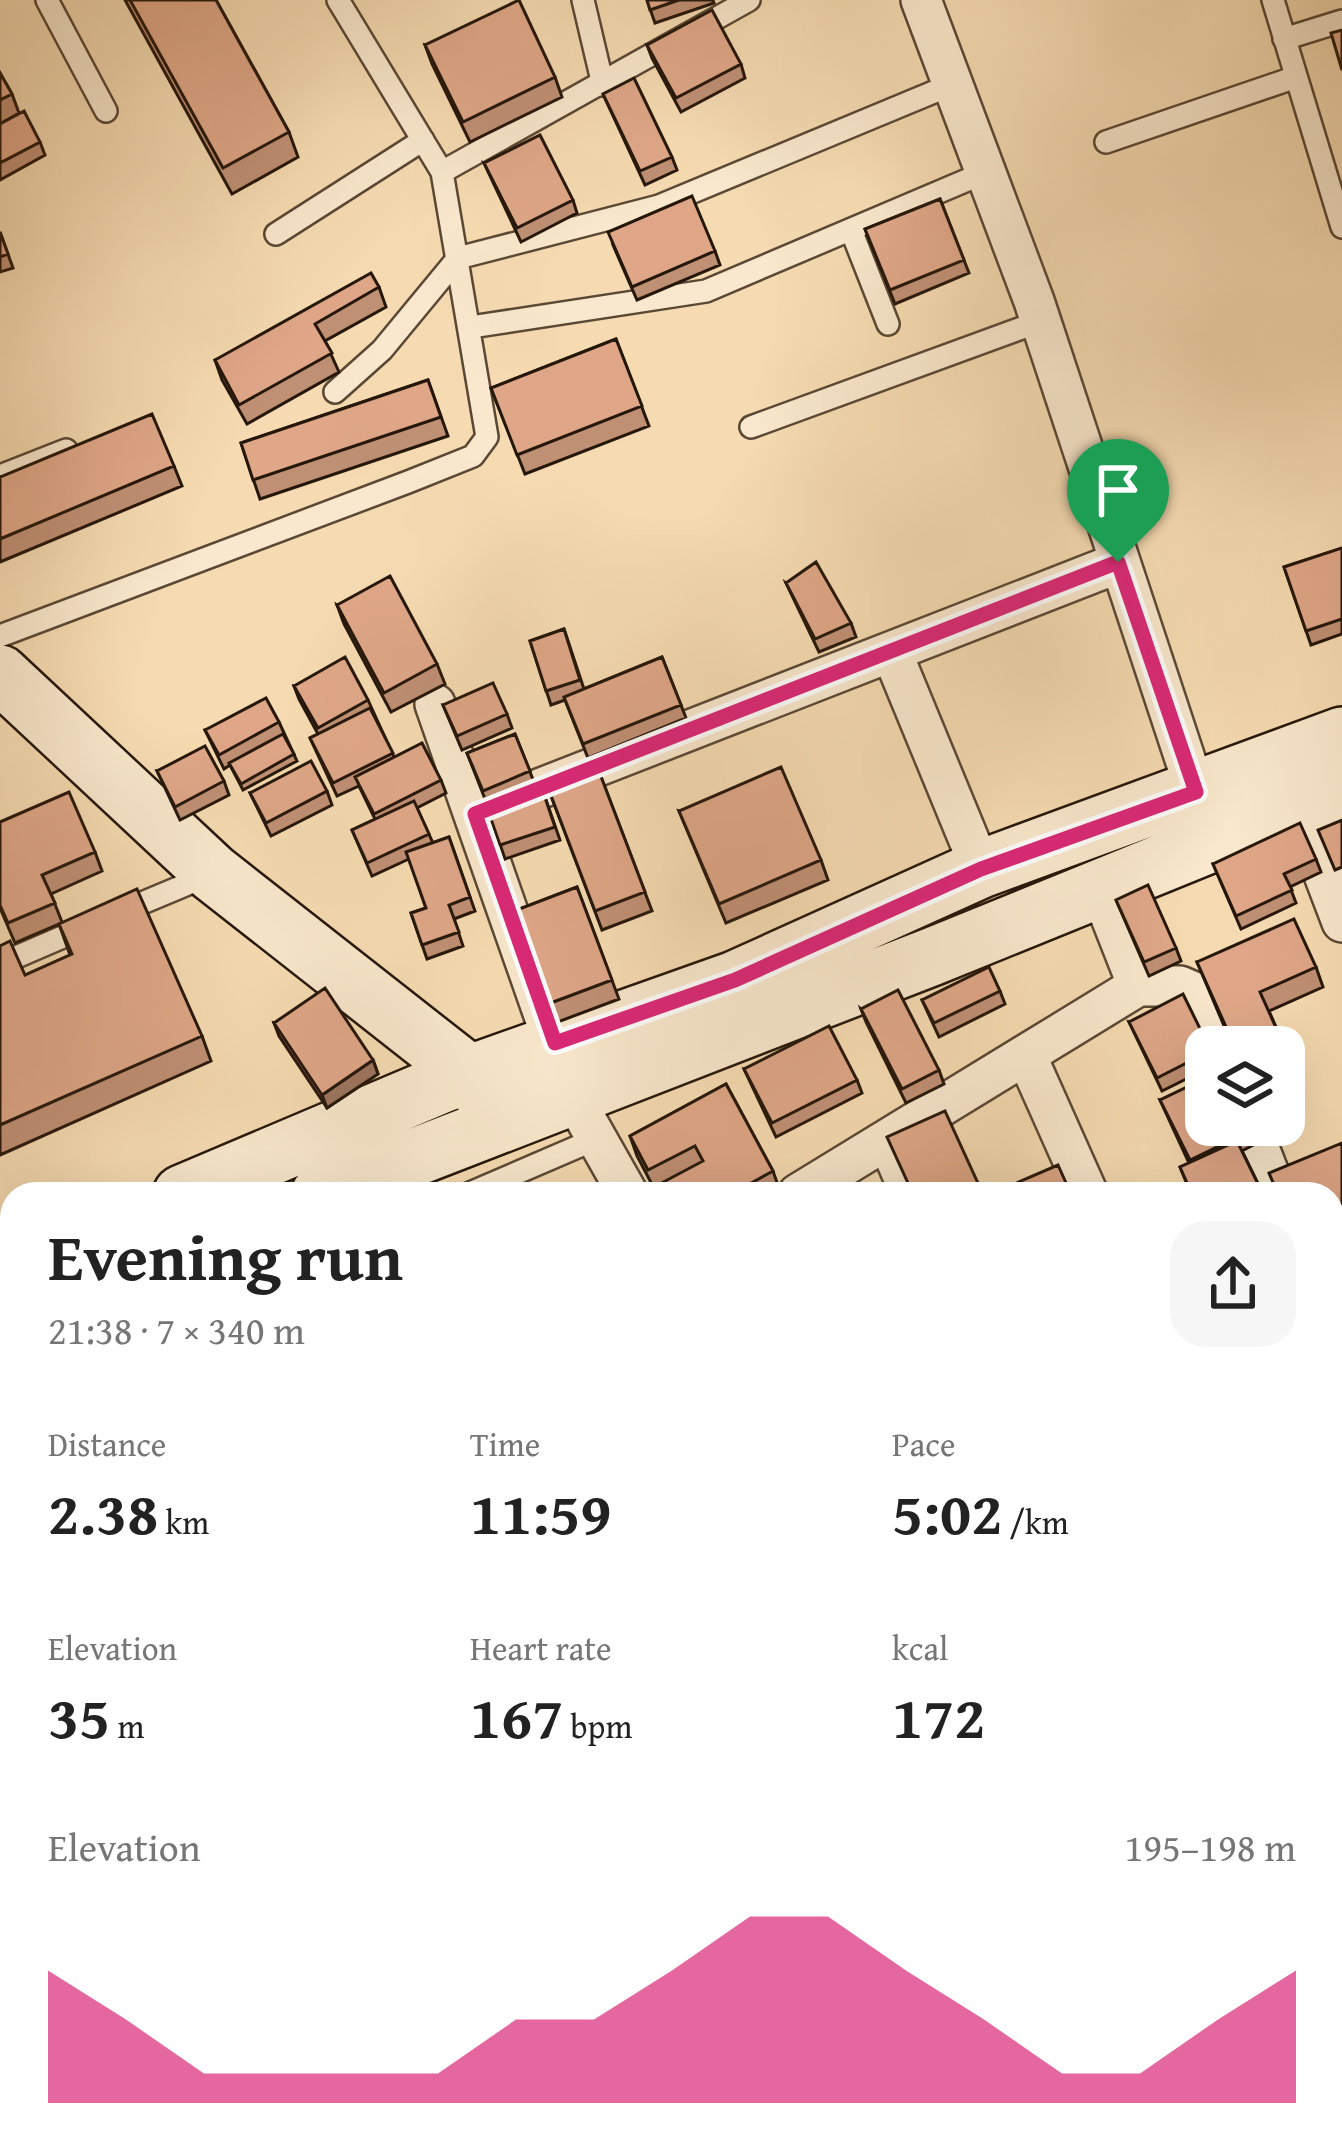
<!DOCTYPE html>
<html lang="en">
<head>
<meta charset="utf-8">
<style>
  :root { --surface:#fff; --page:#f6f6f6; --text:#222; --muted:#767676; --accent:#db2777 }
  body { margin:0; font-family:"Gentium Book Plus",serif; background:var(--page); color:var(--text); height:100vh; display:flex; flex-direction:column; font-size:45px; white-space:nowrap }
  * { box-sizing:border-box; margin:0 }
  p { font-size:39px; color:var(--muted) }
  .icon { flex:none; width:66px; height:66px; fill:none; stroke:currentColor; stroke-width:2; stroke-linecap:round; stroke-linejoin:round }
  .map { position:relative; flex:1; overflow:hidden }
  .side { position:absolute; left:0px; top:1182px; width:1344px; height:975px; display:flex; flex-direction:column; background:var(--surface); border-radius:36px 36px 0 0; box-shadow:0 12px 48px #0002 }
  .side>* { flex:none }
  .fabs { position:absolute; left:1185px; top:1026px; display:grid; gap:24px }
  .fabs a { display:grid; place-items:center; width:120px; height:120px; border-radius:24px; background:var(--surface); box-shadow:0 12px 48px #0002; font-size:60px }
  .pin { position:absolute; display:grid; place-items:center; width:102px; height:102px; color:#fff; margin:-123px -51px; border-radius:50% 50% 50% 0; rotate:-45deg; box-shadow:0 0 12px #0007 }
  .pin .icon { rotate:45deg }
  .round { display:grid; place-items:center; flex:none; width:126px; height:126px; border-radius:36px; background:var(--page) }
  .overview { display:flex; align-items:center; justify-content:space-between; height:204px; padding:0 48px }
  h1 { font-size:66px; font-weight:700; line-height:90px }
  .metrics { display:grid; grid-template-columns:repeat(3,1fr); gap:18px; height:204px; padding:12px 48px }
  .metrics div { display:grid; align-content:center }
  .metrics b { font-size:60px; font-weight:700 }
  .metrics small { font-size:33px; font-weight:400 }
  .metrics p { font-size:33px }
  .chart { height:336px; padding:24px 48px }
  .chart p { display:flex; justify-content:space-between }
  .chart svg { width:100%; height:216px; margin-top:12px; fill:var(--accent); opacity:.7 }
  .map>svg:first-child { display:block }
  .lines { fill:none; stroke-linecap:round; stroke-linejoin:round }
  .lane-casing { stroke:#5a4835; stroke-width:26 }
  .street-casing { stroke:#5a4835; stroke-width:44 }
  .secondary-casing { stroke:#26170b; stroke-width:62 }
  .lane { stroke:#f9e8cd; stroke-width:21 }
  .street { stroke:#f9e8cd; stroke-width:39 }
  .secondary { stroke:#f9e8cd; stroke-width:57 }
  .wall { fill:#c09075; stroke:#26170b; stroke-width:3 }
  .shaded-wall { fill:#9c755f; stroke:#26170b; stroke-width:3 }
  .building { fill:#dfa788; stroke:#26170b; stroke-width:3 }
  .route-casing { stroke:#fff; stroke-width:24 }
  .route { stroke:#db2777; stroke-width:15 }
</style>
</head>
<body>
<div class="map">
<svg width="1342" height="2155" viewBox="0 0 1342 2155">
  <rect width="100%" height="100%" fill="#f6dbb2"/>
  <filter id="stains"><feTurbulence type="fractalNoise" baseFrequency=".00167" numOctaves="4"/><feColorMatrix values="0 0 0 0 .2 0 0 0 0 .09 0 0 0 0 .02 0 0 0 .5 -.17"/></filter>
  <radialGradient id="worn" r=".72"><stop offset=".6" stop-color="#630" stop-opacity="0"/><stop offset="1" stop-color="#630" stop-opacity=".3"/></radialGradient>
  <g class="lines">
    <defs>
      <path id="lane" d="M47 0 106 111
        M583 0 603 85
        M1273 0 1342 227
        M1284 39 1342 21
        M1106 142 1296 77
        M442 172 749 0
        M851 230 888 324
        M276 234 423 140
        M471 327 706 291 986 172
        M335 392 382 350 458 258 659 206 953 84
        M751 427 1041 321
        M0 476 66 450
        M0 636 408 482 473 456 487 437 442 172 338 0
        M116 914 209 875
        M0 964 88 926
        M879 1143 901 1194
        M468 1194 598 1138
        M0 2093 12 2089
        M377 2155 408 2145"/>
      <path id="street" d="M921 0 1034 301 1196 792
        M892 653 981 869
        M435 704 572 1095 628 1194
        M1297 804 1342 922
        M475 814 1118 563
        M1138 986H1180L1196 993 1221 1047
        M1026 1055 1088 1194
        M1250 1125 1277 1194
        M798 1194 1138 986 1099 887
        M1332 1340 1342 1366
        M1332 1465 1342 1461
        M1332 1756 1342 1787
        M865 2145 868 2155
        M1287 2145 1290 2155
        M0 2148 12 2133"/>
      <path id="secondary" d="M0 674 213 873 469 1074 486 1099
        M182 1194 442 1084 735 980 981 869 1342 736
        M320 1194 931 957 1342 790
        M0 1275 12 1269
        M0 1322 12 1317"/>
    </defs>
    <use href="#lane" class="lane-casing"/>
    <use href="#street" class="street-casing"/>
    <use href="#secondary" class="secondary-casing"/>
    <use href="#lane" class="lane"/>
    <use href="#street" class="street"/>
    <use href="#secondary" class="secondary"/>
  </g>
  <path class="wall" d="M125 0H216L289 132 298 157 232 194Z
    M647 0H713L714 3 655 23Z
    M425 45 555 77 562 97 470 142 432 64Z
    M647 45 741 64 745 78 681 112 652 58Z
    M0 73 12 94 19 113 0 124Z
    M603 94 672 157 677 170 645 185Z
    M0 124 40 142 45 155 0 180Z
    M484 163 573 200 577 213 521 242Z
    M940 199 969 273 895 304 865 229Z
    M0 232 13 268 0 272Z
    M613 245 715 251 720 265 637 300Z
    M379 287 386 307 325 341 339 372 247 424 222 380 215 360Z
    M616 339 649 426 525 474 491 388Z
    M428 380 448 436 260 499 241 443Z
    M174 466 182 486 0 562V477Z
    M1342 548V634L1311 645 1284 567Z
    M786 583 851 623 856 637 819 652Z
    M337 605 437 664 445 684 391 712 344 624Z
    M564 629 584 689 662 657 686 718 588 758 565 700 551 705 530 641Z
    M294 686 368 700 394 757 441 780 446 793 417 808 433 843 449 837 475 911 454 919 463 946 427 959 411 913 426 908 409 859 372 876 352 830 375 819 359 786 337 796 310 738 318 734 299 699Z
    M443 705 507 714 512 728 462 750Z
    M279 722 297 761 243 790 230 765 224 769 205 730Z
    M515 734 534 782 539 780 560 840 505 859 485 799 467 753Z
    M157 771 224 781 229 795 180 820Z
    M600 774 652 911 602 930 550 793Z
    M327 791 332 805 271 836 250 793Z
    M679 811 821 860 828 880 726 923Z
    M0 822 95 852 102 871 51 894 62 922 202 1036 211 1061 0 1155V946L25 975 70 955 59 924 15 943 0 908Z
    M1316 859 1321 872 1290 887 1296 903 1241 929 1213 864Z
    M577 887 619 999 555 1023 514 911Z
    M1116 900 1176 948 1181 961 1149 976Z
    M1197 962 1316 967 1323 987 1269 1011 1282 1041 1289 1060 1284 1063V1047H1233Z
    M1000 991 1005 1004 939 1037 922 1000Z
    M861 1009 939 1070 944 1084 906 1103 866 1022Z
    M1129 1022 1206 1047V1069L1162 1091Z
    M274 1023 373 1060 378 1074 327 1108 279 1036Z
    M744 1069 857 1080 862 1093 776 1137Z
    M726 1084 773 1171 780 1191 774 1194H657L637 1156 630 1136Z
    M1160 1100 1247 1125 1255 1144 1242 1151 1263 1194H1191L1180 1167 1189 1163Z
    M1342 1143V1302L1341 1298 1332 1302V1194Z
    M12 1445V1566L0 1570V1449Z
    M1342 1666V1717L1332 1720V1670Z
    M1332 1784 1337 1799 1342 1807V1856L1332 1859Z
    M1342 1857V1945L1332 1949V1860Z
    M1332 2077 1342 2111V2155H1306L1332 2145Z
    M1282 2145 1285 2154 1282 2155H1250Z"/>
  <path class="shaded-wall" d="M373 1060 378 1074 327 1108 322 1095Z"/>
  <path class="building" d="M130 0H216L289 132 223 168Z
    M519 0 555 77 463 122 425 45Z
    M647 0H679L650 10Z
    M712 10 741 64 676 98 647 45Z
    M1342 30V70L1331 33Z
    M0 73 12 94 0 100Z
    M634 78 672 157 640 171 603 94Z
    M24 111 40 142 0 163V124Z
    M540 135 573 200 517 228 484 163Z
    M692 196 715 251 632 287 608 232Z
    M940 199 964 260 890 290 865 229Z
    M0 232 8 254 0 257Z
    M371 273 379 287 315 324 332 353 239 405 215 360Z
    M616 339 642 406 517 455 491 388Z
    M428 380 441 417 253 480 241 443Z
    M152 414 174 466 0 539V477Z
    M1342 548V619L1306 631 1284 567Z
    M816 562 851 623 815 639 786 583Z
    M390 576 437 664 384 693 337 605Z
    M564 629 580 680 546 691 530 641Z
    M345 657 368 700 318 728 294 686Z
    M662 657 681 705 583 744 564 697Z
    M493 683 507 714 457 736 443 705Z
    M266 698 279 722 219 755 205 730Z
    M370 708 393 753 333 783 310 738Z
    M283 734 294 754 241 784 229 763Z
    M515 734 530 771 483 791 467 753Z
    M422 743 441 780 374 814 355 777Z
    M205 746 224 781 175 807 157 771Z
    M311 761 327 791 266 823 250 793Z
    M781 767 821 860 719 904 679 811Z
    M600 774 645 892 595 911 550 793Z
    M539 780 555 827 500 845 484 799Z
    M69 792 95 852 42 875 55 903 8 923 0 905V822Z
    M414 801 429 834 367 863 352 830Z
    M1342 820V867L1335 870 1318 830Z
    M1300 823 1316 859 1284 874 1292 890 1236 916 1213 864Z
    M449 837 470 897 449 905 459 932 422 945 411 913 426 908 406 852Z
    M1148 885 1176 948 1144 962 1116 900Z
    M577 887 612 980 548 1004 514 911Z
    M137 889 202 1036 0 1125V946L10 941 25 975 72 954 59 924Z
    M1294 919 1316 967 1260 992 1282 1041 1268 1047H1235L1197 962Z
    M989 967 1000 991 934 1023 922 1000Z
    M325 988 373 1060 322 1095 274 1023Z
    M898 990 939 1070 902 1089 861 1009Z
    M1183 994 1209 1047H1206V1053L1157 1078 1129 1022Z
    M829 1026 857 1080 772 1123 744 1069Z
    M1206 1078V1125H1247L1250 1131 1190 1160 1160 1100Z
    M726 1084 773 1171 731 1194H658L654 1187 703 1161 695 1146 648 1170 630 1136Z
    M945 1111 982 1192 977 1194H913L887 1137Z
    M1237 1141 1263 1194H1192L1180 1167Z
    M1342 1143V1275L1332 1280V1194H1278L1269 1173Z
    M1058 1165 1071 1194H991Z
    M12 1445V1489L0 1493V1449Z
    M12 1492V1544L0 1548V1496Z
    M1342 1666V1701L1332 1705V1670Z
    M1339 1799 1342 1807V1841L1332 1844V1801Z
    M1342 1857V1930L1332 1934V1860Z
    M1342 1954V1991L1332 1994V1957Z
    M1342 1993V2075L1337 2077 1332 2061V1996Z
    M1332 2082 1342 2115V2145L1306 2155 1303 2145H1332Z
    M1246 2145H1282L1283 2147 1261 2155H1250Z"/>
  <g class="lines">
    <defs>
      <path id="route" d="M1118 562 1196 792 981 869 735 980 555 1043 475 814Z"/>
    </defs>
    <use href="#route" class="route-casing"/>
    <use href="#route" class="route"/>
  </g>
  <rect width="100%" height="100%" filter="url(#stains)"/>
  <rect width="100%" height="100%" fill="url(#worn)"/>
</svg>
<div class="fabs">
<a><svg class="icon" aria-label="layers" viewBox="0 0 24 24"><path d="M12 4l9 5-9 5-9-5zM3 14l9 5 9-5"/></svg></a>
</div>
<div class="pin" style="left:1118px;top:562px;background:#1e9e55"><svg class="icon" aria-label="arrive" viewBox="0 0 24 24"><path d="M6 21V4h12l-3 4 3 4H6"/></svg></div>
<section class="side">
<div class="overview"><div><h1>Evening run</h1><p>21:38 · 7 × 340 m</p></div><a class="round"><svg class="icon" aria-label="share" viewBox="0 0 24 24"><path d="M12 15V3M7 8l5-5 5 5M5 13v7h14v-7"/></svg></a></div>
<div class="metrics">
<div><p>Distance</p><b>2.38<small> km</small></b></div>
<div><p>Time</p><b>11:59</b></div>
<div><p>Pace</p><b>5:02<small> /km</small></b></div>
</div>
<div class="metrics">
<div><p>Elevation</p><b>35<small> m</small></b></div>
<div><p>Heart rate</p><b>167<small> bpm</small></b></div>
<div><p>kcal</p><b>172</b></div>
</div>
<div class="chart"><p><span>Elevation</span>195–198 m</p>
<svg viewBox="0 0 160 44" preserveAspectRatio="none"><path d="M0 44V17L10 27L20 38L30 38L40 38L50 38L60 27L70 27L80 17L90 6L100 6L110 17L120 27L130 38L140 38L150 27L160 17V44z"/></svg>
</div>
</section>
</div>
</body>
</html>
